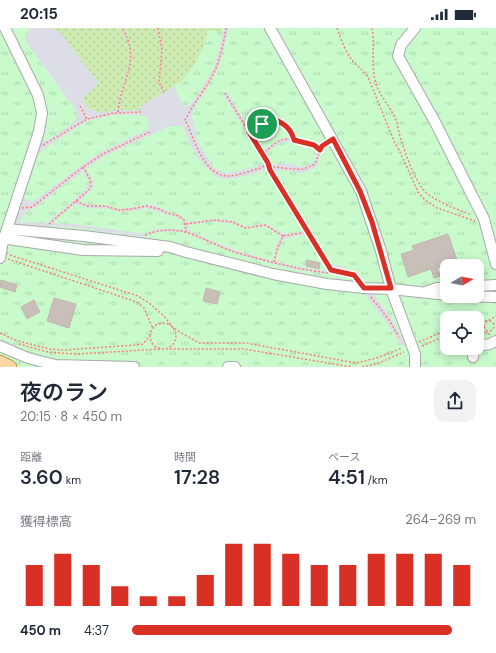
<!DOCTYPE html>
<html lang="ja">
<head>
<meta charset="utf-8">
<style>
  :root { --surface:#fff; --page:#f2f2f3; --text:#1f2937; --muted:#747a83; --accent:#d93025 }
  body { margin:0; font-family:"DM Sans","Noto Sans JP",sans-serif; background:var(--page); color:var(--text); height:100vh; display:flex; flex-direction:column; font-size:15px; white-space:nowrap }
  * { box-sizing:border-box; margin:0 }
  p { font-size:13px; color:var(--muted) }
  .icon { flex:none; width:22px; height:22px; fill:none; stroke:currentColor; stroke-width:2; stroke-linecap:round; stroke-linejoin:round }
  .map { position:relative; height:339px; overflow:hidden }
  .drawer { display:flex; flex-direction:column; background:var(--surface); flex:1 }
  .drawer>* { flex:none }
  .needle { width:26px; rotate:81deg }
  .controls { position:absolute; left:440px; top:231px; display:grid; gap:8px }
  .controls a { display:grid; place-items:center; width:44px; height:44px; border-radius:8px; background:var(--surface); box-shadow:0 2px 10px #0003; font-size:20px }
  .pin { position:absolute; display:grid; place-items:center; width:34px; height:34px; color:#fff; margin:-17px; border:2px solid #fff; border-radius:50%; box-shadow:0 1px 4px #0007 }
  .round { display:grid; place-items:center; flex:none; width:42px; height:42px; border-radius:12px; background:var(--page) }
  .overview { display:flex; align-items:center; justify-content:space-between; height:68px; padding:0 20px }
  h1 { font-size:22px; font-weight:600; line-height:30px }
  .metrics { display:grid; grid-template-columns:repeat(3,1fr); gap:6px; height:68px; padding:4px 20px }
  .metrics div { display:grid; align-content:center }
  .metrics b { font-size:20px; font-weight:600 }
  .metrics small { font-size:11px; font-weight:400 }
  .metrics p { font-size:11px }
  .chart { height:112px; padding:8px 20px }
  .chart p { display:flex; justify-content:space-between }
  .chart svg { width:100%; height:72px; margin-top:4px; stroke:var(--accent); stroke-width:6 }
  ul { padding:0 20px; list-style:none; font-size:13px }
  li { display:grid; grid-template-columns:64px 48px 1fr; align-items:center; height:30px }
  li i { height:10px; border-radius:5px; background:var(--accent) }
  .status { display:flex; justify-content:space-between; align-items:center; height:28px; padding:0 20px; background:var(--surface); direction:ltr }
  .status svg { height:11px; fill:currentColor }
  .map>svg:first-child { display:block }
  .park { fill:url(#park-tufts); fill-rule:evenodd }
  .garden { fill:url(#garden-dots) }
  .plaza { fill:#dddde8; fill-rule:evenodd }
  .building { fill:#c7bfb8; stroke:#c4b6ab }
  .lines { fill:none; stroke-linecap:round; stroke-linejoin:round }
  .minor-casing { stroke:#a9a9a9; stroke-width:12 }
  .major-casing { stroke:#a06b00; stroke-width:14 }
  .path { stroke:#fa8072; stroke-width:1.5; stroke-dasharray:2 2; stroke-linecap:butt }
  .minor { stroke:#fff; stroke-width:10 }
  .major { stroke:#fcd6a4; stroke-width:13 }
  .route-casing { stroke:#fff; stroke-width:8 }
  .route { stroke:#d93025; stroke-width:5 }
</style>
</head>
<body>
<div class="status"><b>20:15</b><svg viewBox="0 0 49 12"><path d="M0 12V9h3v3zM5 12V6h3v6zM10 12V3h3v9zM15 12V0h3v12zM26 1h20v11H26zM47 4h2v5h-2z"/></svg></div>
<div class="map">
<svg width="496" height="339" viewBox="0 0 496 339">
  <defs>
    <pattern id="park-tufts" width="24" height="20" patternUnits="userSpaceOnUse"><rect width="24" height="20" fill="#c8facc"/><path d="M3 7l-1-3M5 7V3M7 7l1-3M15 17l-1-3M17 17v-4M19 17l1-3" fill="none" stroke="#acd6af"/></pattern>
    <pattern id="garden-dots" width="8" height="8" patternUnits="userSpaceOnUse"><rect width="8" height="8" fill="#cdebb0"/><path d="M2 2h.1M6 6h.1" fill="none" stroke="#b0c997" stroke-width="1.8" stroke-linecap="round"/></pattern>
  </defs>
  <rect width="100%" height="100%" fill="#f2efe9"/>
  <path class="park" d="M0 0H496V339H19L0 330ZM447 238H477V268H447ZM447 290H477V320H447Z"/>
  <path class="garden" d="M50 0H222L221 4 208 2 203 20 191 42 182 53 141 82C134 83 128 82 122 82 108 83 84 91 84 68L99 55 59 4Z"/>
  <path class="plaza" d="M30 0H50L59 3 99 55 84 69V74L88 80 99 85 117 82 118 73 129 36 130 30 129 18 120 0H123L128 10 132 30 120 73 119 82 134 83 140 82 141 78 163 65 158 54 161 33V22L157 0H159V2L163 22 159 54 164 64 174 58 184 79 189 78 201 62 214 39 224 0H229L218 41 193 82 192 90 197 112 213 139 221 144 228 145 235 144 260 137 264 133 223 66 227 64 249 101 272 88H275L279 92 287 95 298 111 321 116 328 111 331 115 324 119 321 124 317 138 309 143 302 145 280 142 275 143 331 236 346 239 363 255H357L353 249 297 242 236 226 184 204 158 203 144 209 72 199 15 197 22 170 33 174 83 136 102 123 149 101V97L146 88 138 87H114L100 90 87 93 76 100 49 117 37 127 42 109 45 113H47L73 95 77 89V84L25 12ZM272 94H277L284 99 289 109 280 111 263 123 251 105 262 97ZM170 98H180L183 99 190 116 200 133 209 143 218 149 226 151 237 150 266 142 303 202 302 204 282 206 274 200 265 195 246 199 233 193 216 191 188 194 180 187 168 184 160 179 147 176 130 180 118 181 106 177H92L79 174 93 159V153L86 141 105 128ZM281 114H289L308 117 313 120 316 124V129L313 134 302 139 288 135 272 137 265 126ZM83 143 89 154 88 159 47 195 17 194 23 189 25 182 30 183ZM75 176 92 181 106 180 118 184 131 183 146 180 178 190 183 193 185 201H157L144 206 73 196 52 195ZM210 193 232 196 246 201 259 198H265L269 200 281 209 276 218 273 233 237 223 189 203 188 197ZM295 208H306L325 239V243L297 239 276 233 279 219 284 211Z
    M362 263H371L391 290 406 317 402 318 386 294Z"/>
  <path class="building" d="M448 206 457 232 437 240 440 248 434 250 431 241 408 249 401 226 414 222 412 218Z
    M307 232 320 235 319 241 306 238Z
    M1 252 17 257 15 264 0 259Z
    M206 260 220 264 217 276 203 273Z
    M54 270 76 276 69 300 47 293Z
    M34 272 40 284 27 291 21 279Z"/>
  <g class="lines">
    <defs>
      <path id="minor" d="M270 0 361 163 381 223 391 261 415 326V339
        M415 0 401 17 398 28 435 94 484 191 496 236
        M7 201 84 208 170 219 186 224 273 246 327 256 364 260 391 261 447 267
        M3 213 8 211 83 222 158 223
        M0 230 3 213 33 122 39 103 42 85 38 67 5 0
        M477 258 496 257
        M428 263 437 260H447
        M458 268 496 269
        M0 318 28 330 56 337 134 339
        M477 318 490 316 496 313
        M473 329 474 320
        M228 339H235"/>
      <path id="major" d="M0 334 10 339"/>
    </defs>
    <use href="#minor" class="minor-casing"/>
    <use href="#major" class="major-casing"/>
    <path class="path" d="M158 0 162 22 159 54 164 65
      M226 0C224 13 221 28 216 40 208 59 194 74 185 92 194 109 203 148 228 148 239 148 251 142 261 140L265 137C270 139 298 142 303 141 307 140 311 138 315 136L320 122 326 115
      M337 0C341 11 345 23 352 32 357 38 363 42 368 49L394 113 401 126 418 164 424 171 437 180 475 193
      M372 0C375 17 371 35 375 52 378 67 390 77 396 92 398 98 399 106 401 112 406 127 413 147 422 160 430 172 459 182 472 187
      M225 65 268 135 270 142 331 242 354 247 356 251
      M80 78 87 91
      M118 84C121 51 142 33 122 0
      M249 104 272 91C283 94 291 100 294 112
      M43 117 87 91 114 85 141 84
      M262 126C268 122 274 115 281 112 290 109 313 115 320 122
      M76 173 87 178H106L118 182 131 181 147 178 159 181 167 185 179 188 184 192 186 204
      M22 180 32 179 83 139 103 126 150 104
      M49 196 90 161C93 153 87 146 83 139
      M186 196 216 192 233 194 246 200 265 197 283 208
      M145 207C184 192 203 215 238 225 265 233 293 240 321 244L327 245 331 242
      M10 227 138 268 149 275 164 288 173 300 199 315H246L356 335 377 330 402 320
      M8 231 137 274 144 280 153 301
      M274 234 278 219 283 208 307 204
      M371 269 389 292 399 309
      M477 292 488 293 496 288
      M484 298a5 5 0 1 1 10 0a5 5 0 1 1-10 0Z
      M150 308a13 13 0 1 1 26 0a13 13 0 1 1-26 0Z
      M477 302 488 305 490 307
      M0 305 15 312 49 321 64 322 135 317 143 316 151 306
      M419 314 447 302
      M19 316 48 324 76 326 161 321H244L352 339
      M422 318 447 307
      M362 339 379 335 404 324"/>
    <use href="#minor" class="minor"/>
    <use href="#major" class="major"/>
  </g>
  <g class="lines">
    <defs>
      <path id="route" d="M272 91C283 94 291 100 294 112L314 117 320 122 322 118 333 111 360 163 372 194 391 260H364L354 247 331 242 270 142 268 135 249 104Z"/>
    </defs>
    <use href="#route" class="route-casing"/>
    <use href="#route" class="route"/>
  </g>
</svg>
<div class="controls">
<a><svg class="needle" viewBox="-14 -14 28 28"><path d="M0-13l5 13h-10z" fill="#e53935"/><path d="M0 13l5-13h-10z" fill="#747a83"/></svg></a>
<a><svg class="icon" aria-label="locate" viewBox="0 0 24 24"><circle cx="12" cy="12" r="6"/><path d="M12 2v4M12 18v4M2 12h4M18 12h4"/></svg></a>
</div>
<div class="pin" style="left:262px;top:96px;background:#1e9e55"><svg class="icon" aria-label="arrive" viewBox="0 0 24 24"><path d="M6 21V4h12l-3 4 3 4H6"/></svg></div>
</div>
<section class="drawer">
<div class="overview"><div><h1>夜のラン</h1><p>20:15 · 8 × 450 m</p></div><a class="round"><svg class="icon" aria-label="share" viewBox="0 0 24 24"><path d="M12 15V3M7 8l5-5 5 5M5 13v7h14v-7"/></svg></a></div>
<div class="metrics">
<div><p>距離</p><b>3.60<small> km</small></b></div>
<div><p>時間</p><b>17:28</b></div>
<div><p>ペース</p><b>4:51<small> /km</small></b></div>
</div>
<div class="chart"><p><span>獲得標高</span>264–269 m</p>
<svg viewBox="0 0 160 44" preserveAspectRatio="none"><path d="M5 44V19M15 44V12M25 44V19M35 44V32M45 44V38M55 44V38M65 44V25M75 44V6M85 44V6M95 44V12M105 44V19M115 44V19M125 44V12M135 44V12M145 44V12M155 44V19"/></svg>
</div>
<ul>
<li><b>450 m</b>4:37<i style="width:93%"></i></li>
</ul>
</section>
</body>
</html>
